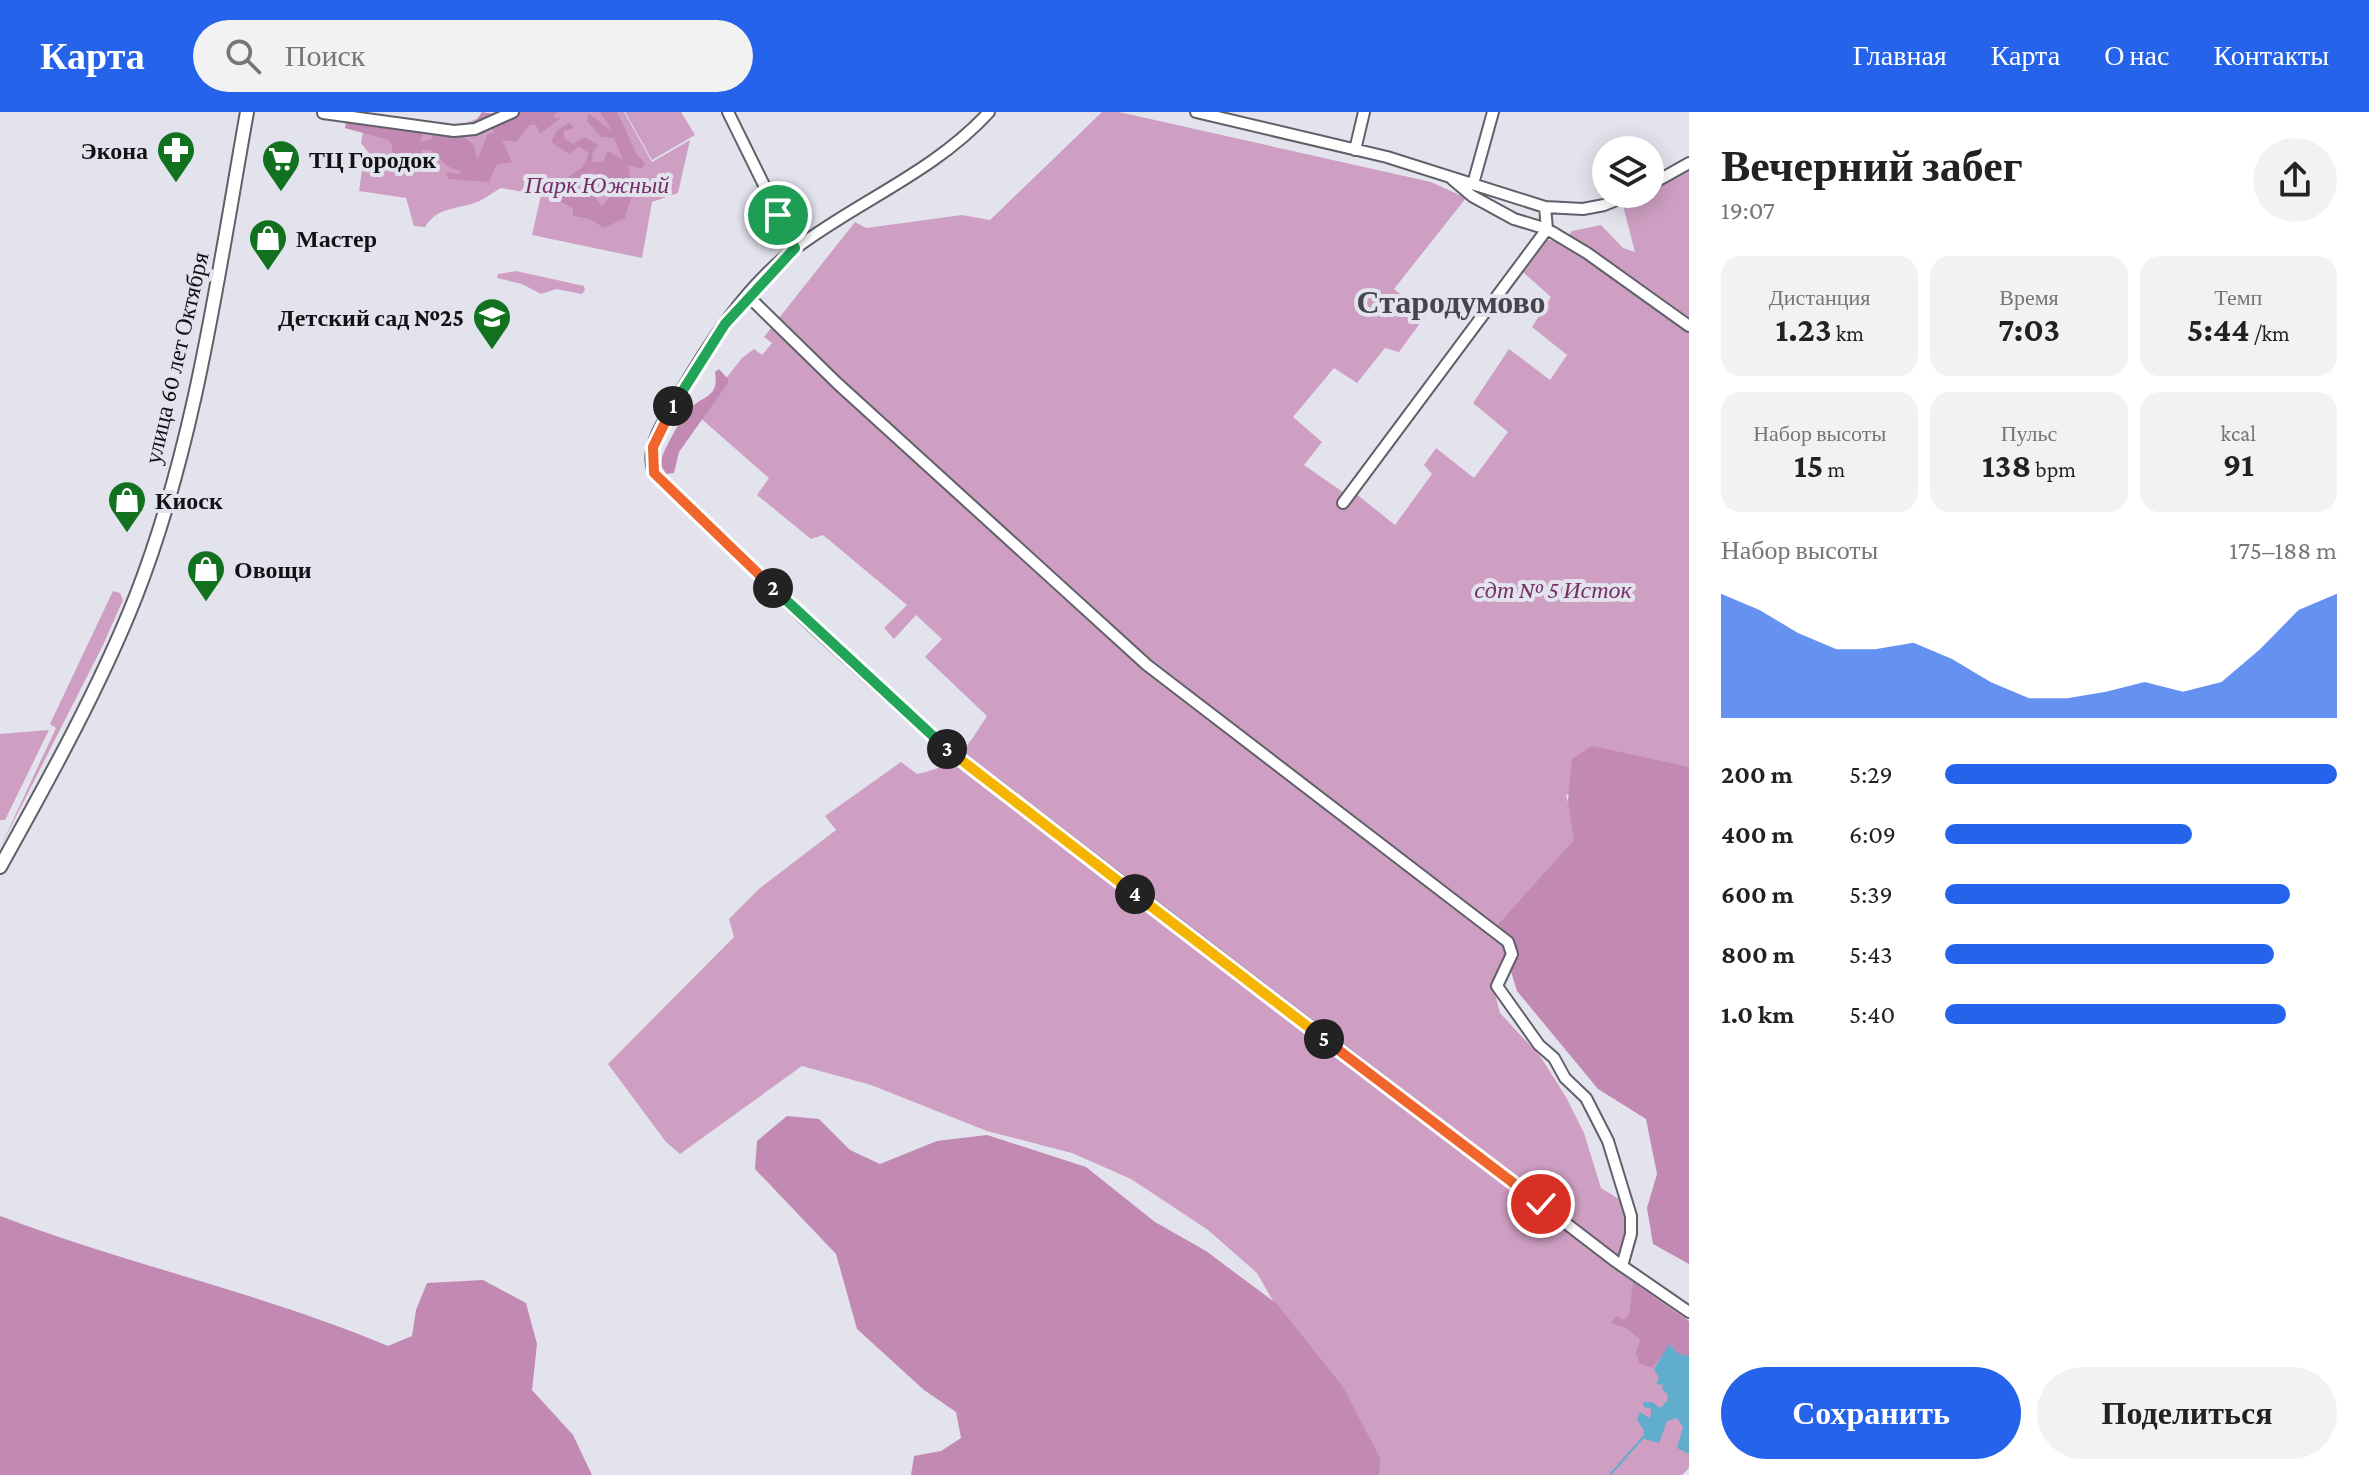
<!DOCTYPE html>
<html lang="ru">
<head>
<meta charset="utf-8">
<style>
  :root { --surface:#fff; --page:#f2f2f2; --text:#222; --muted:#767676; --accent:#2563eb }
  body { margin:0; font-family:"Crimson Pro",serif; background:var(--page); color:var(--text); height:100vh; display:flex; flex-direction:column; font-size:30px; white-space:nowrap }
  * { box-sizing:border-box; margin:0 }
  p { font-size:26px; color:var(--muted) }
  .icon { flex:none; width:44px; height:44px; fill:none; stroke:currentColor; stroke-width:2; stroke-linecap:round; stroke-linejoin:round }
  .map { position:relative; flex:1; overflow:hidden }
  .side { display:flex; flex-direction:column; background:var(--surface); width:680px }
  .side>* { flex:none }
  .controls { position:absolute; left:1592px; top:24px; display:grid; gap:16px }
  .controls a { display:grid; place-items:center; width:72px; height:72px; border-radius:50%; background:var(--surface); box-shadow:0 4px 20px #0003; font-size:40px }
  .pin { position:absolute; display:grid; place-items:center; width:68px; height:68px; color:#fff; margin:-34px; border:4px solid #fff; border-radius:50%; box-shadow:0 2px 8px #0007 }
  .km { position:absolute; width:40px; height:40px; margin:-20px; border-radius:50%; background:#222; color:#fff; font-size:22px; line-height:40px; text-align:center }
  .round { display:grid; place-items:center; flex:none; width:84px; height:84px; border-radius:42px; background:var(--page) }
  .summary { display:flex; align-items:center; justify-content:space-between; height:136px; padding:0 32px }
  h1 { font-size:44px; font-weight:700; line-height:60px }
  .figures { display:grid; grid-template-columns:repeat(3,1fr); gap:12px; height:136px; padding:8px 32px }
  .figures div { display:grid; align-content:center; border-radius:20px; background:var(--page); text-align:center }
  .figures b { font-size:34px; font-weight:700 }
  .figures small { font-size:22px; font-weight:400 }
  .figures p { font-size:22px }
  .chart { height:224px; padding:16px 32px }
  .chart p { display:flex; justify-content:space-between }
  .chart svg { width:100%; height:144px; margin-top:8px; fill:var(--accent); opacity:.7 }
  .button { display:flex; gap:16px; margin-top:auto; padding:16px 32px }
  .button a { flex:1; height:92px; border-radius:48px; background:var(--accent); color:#fff; font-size:32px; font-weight:700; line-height:92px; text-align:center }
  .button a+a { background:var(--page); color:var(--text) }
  ul { padding:0 32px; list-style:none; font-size:26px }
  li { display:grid; grid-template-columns:128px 96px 1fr; align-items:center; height:60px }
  li i { height:20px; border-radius:10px; background:var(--accent) }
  header { display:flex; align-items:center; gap:48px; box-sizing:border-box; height:112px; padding:0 40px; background:var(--accent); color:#fff }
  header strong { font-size:38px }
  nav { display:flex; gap:44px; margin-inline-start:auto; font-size:28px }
  .search { width:560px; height:72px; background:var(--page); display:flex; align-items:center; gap:20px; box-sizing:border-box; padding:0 28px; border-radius:44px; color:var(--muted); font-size:30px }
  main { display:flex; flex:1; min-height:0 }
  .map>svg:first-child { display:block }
  .green { fill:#ce9fc2 }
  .forest { fill:#c289b3 }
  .water { fill:#60adcd }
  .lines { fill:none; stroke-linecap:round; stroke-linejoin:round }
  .stream { stroke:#60adcd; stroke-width:2 }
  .minor-casing { stroke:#5f6069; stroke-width:14 }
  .major-casing { stroke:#5f6069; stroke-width:16 }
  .minor { stroke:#fff; stroke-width:10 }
  .major { stroke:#fff; stroke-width:12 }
  .split-1-casing { stroke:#fff; stroke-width:16 }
  .split-2-casing { stroke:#fff; stroke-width:16 }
  .split-3-casing { stroke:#fff; stroke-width:16 }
  .split-4-casing { stroke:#fff; stroke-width:16 }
  .split-5-casing { stroke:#fff; stroke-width:16 }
  .split-6-casing { stroke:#fff; stroke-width:16 }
  .split-1 { stroke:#22a559; stroke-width:10 }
  .split-2 { stroke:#f0652b; stroke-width:10 }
  .split-3 { stroke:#22a559; stroke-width:10 }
  .split-4 { stroke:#f5b400; stroke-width:10 }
  .split-5 { stroke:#f5b400; stroke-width:10 }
  .split-6 { stroke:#f0652b; stroke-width:10 }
  .labels { text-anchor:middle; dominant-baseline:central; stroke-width:8; stroke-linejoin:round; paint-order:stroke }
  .poi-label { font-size:24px; font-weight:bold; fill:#111215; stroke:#e2e3ed; text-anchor:start }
  .park-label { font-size:24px; font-style:italic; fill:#763268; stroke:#e2e3ed }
  .street-label { font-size:24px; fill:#111215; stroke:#e2e3ed }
  .district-label { font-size:32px; font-weight:bold; fill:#44454d; stroke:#e2e3ed }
</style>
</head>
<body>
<header>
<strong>Карта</strong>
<div class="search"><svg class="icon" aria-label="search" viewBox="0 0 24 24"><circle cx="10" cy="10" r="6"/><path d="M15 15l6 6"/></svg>Поиск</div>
<nav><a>Главная</a><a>Карта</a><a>О нас</a><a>Контакты</a></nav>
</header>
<main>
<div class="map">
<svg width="1689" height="1363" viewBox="0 0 1689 1363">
  <rect width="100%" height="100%" fill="#e2e3ed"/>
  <path class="green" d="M362 0 451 17 495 0H624L652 50 690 28 678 81 652 90 642 146 532 123 541 83 501 76C493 80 485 87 477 90 457 98 438 94 425 115L414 114 406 86 359 79 363 51 371 44 361 31 363 20 345 16Z
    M625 0H681L695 23 652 48Z
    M1102 0H1119L1431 70 1466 86 1394 177 1426 203 1399 240 1385 236 1357 271 1334 256 1293 305 1322 330 1304 353 1350 385 1355 381 1395 413 1432 362 1424 353 1436 336 1474 366 1508 320 1473 291 1509 237 1550 268 1567 243 1532 215 1551 185 1523 160 1546 128 1564 129 1572 119 1601 113 1623 136 1635 140 1621 86 1650 82V71L1689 51V692L1587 676 1566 683 1594 784 1519 826 1492 871 1500 901 1540 944 1566 985 1584 1021 1601 1076 1622 1089 1630 1117 1616 1157 1689 1213V1356L1682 1363H1372L1257 1161 1208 1118 1131 1067 1072 1041 987 1019 871 973 802 954 680 1042 666 1030 608 952 734 825 729 807 760 776 836 718 825 704 901 650 917 662C956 654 966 637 987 604L925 545 942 527 916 503 894 527 884 516 907 493 823 423 811 427 757 383 769 366 697 303 742 246 754 237 762 243 772 231 764 225 855 110 866 116 962 103 990 108Z
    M516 159 584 174 585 178 582 182 556 177 541 182 522 172 497 166 498 162Z
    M113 479 120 481 123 488 103 533 0 736 56 616 50 612Z
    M49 618 5 708H0V622Z"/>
  <path class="forest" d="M348 0 420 10 423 24 420 30 433 27 428 17 461 23 474 33 477 48 488 22 495 21 492 16 481 18 474 12 482 0 500 3 508 10 512 9 505 0H557L553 5 561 6 540 22 536 13H530L516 30 502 28 512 50 496 53 489 70 448 67 446 60 460 62 461 59 449 55 430 38H421L425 44 423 49 406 47 403 57C389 50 396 38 389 28L345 16Z
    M600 0H617L637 43 645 51 641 57 628 53 631 70 645 67 649 70 647 75C632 76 629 93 625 106L604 116 590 107 573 104V97L560 89 565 80 575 82 588 76 602 94 611 83 610 78 601 74 598 63 591 60 582 75 568 65 583 55 589 41 579 35 569 42 551 30 557 18 570 11 574 16 564 19V26L573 32 584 25 598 33 592 41 593 50H603L608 39 623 48 614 26 601 25 587 9 588 1 612 19Z
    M719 257 728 267V271L679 340 674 361 666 362 660 351C662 341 683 302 690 296 705 283 719 285 715 260Z
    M1592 634 1689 655V1152L1653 1132 1647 1096 1657 1062 1646 1007 1598 977 1517 879 1497 814 1574 728 1568 689 1572 647Z
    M787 1004 819 1007 850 1038 880 1052 937 1029 987 1023 1086 1055 1155 1110 1206 1139 1277 1192 1343 1275 1380 1346 1379 1363H911L914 1344 941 1339 961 1326 956 1300 924 1278 857 1217 836 1142 755 1057 757 1029Z
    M0 1104C128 1153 263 1181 388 1234L412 1224 416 1198 427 1171 483 1168 526 1191 537 1232 532 1278 573 1323 592 1363H0Z
    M1633 1170 1689 1209V1244L1679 1242 1671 1233 1652 1256 1640 1252 1636 1242 1640 1227 1626 1216 1611 1211 1616 1204 1624 1208 1629 1203Z"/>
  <path class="water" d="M1669 1232 1679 1242 1689 1244V1342L1677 1336 1683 1315 1677 1306 1667 1309 1659 1331 1644 1327V1318L1637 1308 1640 1300 1649 1306 1651 1303V1297L1644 1295 1643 1290H1652L1660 1296 1667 1289 1668 1283 1662 1277 1663 1273 1656 1272 1659 1266 1654 1257Z"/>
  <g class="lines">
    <path class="stream" d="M1610 1363 1645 1323"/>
    <defs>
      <path id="minor" d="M728 0 795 136
        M989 0C934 60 860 88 796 136 745 174 707 234 676 288 664 309 644 336 654 361L811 513 938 629 1615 1149 1689 1200
        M1196 0 1387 45 1545 95 1583 97 1604 93 1631 82
        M323 1 454 19 475 17 513 0
        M1355 38 1364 0
        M1452 67 1472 84 1514 107 1547 117 1587 141 1689 214
        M1473 72 1493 0
        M1650 73 1689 51
        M748 184 838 272 1147 553 1508 830 1512 842 1497 874 1539 933 1554 946 1565 966 1586 986 1608 1029 1631 1104V1122L1622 1154
        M1343 391 1547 117 1545 95"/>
      <path id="major" d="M0 755C48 669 100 575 136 484 196 330 218 162 247 0"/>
    </defs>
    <use href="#minor" class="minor-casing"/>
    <use href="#major" class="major-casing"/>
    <use href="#minor" class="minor"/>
    <use href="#major" class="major"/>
  </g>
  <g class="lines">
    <defs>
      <path id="split-1" d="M673 294 725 212 795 136 778 103"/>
      <path id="split-2" d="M673 294 653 335 654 361 773 476"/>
      <path id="split-3" d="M773 476 947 637"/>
      <path id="split-4" d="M947 637 1135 782"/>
      <path id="split-5" d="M1135 782 1324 927"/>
      <path id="split-6" d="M1324 927 1541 1092"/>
    </defs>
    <use href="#split-1" class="split-1-casing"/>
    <use href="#split-2" class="split-2-casing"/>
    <use href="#split-3" class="split-3-casing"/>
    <use href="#split-4" class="split-4-casing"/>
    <use href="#split-5" class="split-5-casing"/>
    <use href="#split-6" class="split-6-casing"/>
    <use href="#split-1" class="split-1"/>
    <use href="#split-2" class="split-2"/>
    <use href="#split-3" class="split-3"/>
    <use href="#split-4" class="split-4"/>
    <use href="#split-5" class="split-5"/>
    <use href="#split-6" class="split-6"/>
  </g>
  <defs>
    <symbol id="pharmacy-pin" viewBox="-11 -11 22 30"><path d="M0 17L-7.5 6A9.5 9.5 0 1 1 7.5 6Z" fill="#11711f" stroke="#e2e3ed"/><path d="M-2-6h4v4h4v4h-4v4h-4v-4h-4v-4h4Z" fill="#fff"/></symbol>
    <symbol id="supermarket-pin" viewBox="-11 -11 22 30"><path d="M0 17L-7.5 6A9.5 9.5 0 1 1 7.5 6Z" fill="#11711f" stroke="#e2e3ed"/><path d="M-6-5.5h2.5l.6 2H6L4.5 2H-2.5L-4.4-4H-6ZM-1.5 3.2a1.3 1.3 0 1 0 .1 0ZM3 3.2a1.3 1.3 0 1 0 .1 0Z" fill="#fff"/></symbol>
    <symbol id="shop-pin" viewBox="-11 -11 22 30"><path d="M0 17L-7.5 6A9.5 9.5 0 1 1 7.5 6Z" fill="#11711f" stroke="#e2e3ed"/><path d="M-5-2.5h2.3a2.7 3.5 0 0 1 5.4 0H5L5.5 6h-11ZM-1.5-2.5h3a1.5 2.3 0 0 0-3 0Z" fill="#fff"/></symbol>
    <symbol id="school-pin" viewBox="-11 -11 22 30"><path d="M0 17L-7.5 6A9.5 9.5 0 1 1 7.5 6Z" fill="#11711f" stroke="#e2e3ed"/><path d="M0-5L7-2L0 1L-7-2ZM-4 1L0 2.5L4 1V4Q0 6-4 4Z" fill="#fff"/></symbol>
  </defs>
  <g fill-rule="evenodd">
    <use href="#pharmacy-pin" x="154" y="16" width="44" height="60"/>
    <use href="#supermarket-pin" x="259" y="25" width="44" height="60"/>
    <use href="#shop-pin" x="246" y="104" width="44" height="60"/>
    <use href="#school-pin" x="470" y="183" width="44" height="60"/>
    <use href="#shop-pin" x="105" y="366" width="44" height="60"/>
    <use href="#shop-pin" x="184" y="435" width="44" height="60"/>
  </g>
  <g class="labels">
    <g class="poi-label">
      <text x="148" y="38" text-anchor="end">Экона</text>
      <text x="309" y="47">ТЦ Городок</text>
      <text x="296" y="126">Мастер</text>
      <text x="464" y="205" text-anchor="end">Детский сад №25</text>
      <text x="155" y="388">Киоск</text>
      <text x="234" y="457">Овощи</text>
    </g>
    <g class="park-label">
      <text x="597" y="72">Парк Южный</text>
      <text x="1553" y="477">сдт № 5 Исток</text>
    </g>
    <g class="street-label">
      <text transform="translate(176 246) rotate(-77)">улица 60 лет Октября</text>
    </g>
    <g class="district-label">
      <text x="1451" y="190">Стародумово</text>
    </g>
  </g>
</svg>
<div class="controls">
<a><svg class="icon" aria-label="layers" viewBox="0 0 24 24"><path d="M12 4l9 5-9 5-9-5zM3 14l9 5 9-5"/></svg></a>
</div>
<div class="pin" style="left:778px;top:103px;background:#1e9e55"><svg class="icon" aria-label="arrive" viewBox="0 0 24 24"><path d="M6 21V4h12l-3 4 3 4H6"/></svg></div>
<div class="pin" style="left:1541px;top:1092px;background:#d93025"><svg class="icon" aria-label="check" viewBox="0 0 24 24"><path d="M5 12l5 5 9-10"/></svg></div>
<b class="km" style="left:673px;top:294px">1</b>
<b class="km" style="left:773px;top:476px">2</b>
<b class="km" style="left:947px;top:637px">3</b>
<b class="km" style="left:1135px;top:782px">4</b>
<b class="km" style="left:1324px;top:927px">5</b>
</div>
<section class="side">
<div class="summary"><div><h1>Вечерний забег</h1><p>19:07</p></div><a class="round"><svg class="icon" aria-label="share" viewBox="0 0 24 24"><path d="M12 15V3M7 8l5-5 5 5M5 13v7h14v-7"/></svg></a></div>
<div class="figures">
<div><p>Дистанция</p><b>1.23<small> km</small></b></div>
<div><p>Время</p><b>7:03</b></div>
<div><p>Темп</p><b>5:44<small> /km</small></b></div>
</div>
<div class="figures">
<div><p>Набор высоты</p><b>15<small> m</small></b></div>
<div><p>Пульс</p><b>138<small> bpm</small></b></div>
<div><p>kcal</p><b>91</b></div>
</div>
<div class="chart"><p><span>Набор высоты</span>175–188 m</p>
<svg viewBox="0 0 160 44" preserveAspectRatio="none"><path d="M0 44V6L10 11L20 18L30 23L40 23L50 21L60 26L70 33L80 38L90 38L100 36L110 33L120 36L130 33L140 23L150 11L160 6V44z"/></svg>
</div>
<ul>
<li><b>200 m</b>5:29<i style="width:100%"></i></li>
<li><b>400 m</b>6:09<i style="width:63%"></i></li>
<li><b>600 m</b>5:39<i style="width:88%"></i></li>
<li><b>800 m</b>5:43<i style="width:84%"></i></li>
<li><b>1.0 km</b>5:40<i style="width:87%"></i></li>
</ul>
<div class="button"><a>Сохранить</a><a>Поделиться</a></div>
</section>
</main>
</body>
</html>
